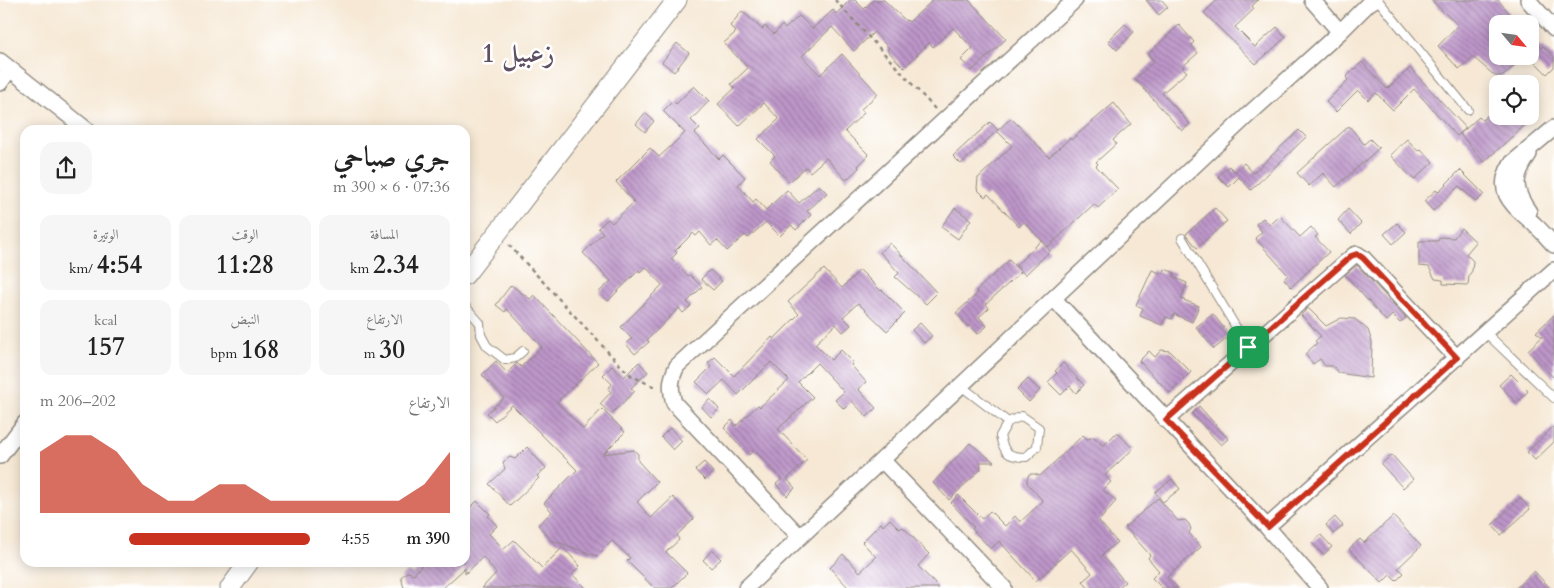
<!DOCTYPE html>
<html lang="ar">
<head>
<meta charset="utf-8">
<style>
  :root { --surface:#fff; --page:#f6f6f6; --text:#222; --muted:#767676; --accent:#c8321e }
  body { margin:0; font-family:Cardo,Amiri,serif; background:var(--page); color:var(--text); direction:rtl; height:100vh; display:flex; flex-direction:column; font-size:19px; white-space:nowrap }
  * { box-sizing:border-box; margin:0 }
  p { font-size:16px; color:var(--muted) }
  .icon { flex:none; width:28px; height:28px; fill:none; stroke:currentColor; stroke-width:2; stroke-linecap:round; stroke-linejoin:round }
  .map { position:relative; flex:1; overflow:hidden; direction:ltr }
  .panel { position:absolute; left:20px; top:125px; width:450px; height:442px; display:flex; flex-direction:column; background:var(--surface); border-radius:15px; box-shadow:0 2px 12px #0003; direction:rtl }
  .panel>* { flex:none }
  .needle { width:32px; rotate:119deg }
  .buttons { position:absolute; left:1489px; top:15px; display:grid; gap:10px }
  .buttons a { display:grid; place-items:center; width:50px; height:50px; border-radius:10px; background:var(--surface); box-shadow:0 2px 12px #0003; font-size:25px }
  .pin { position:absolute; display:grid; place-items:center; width:42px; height:42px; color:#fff; margin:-21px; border-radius:10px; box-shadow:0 2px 8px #0006 }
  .round { display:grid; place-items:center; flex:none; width:52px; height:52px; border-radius:15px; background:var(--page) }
  .summary { display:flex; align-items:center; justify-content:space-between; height:85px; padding:0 20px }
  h1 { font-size:28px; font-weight:700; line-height:38px }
  .metrics { display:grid; grid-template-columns:repeat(3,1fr); gap:8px; height:85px; padding:5px 20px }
  .metrics div { display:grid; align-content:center; border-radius:12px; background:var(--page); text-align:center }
  .metrics b { font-size:25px; font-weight:700 }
  .metrics small { font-size:14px; font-weight:400 }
  .metrics p { font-size:14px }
  .chart { height:140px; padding:10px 20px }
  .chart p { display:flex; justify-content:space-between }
  .chart svg { width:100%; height:90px; margin-top:5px; fill:var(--accent); opacity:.7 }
  ul { padding:0 20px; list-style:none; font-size:16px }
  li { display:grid; grid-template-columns:80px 60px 1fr; align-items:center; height:38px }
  li i { height:12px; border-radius:6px; background:var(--accent) }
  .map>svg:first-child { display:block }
  .building { fill:url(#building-back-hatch) }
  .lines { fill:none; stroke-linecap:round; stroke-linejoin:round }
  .service-casing { stroke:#908a80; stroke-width:10 }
  .minor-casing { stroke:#908a80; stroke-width:18 }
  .tertiary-casing { stroke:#908a80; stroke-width:21 }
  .path { stroke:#908a80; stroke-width:2.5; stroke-dasharray:4 4; stroke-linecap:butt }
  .service { stroke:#fff; stroke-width:8 }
  .minor { stroke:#fff; stroke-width:15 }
  .tertiary { stroke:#fff; stroke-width:19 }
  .route-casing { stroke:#fff; stroke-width:10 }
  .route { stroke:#c8321e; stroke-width:6 }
  .labels { text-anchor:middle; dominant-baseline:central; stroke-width:5; stroke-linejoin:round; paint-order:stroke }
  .district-label { font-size:26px; font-weight:bold; fill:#5e5062; stroke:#fff }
</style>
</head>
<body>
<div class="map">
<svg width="1554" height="588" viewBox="0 0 1554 588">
  <defs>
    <pattern id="building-back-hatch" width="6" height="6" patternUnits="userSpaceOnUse" patternTransform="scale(1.25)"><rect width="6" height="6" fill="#bd96c9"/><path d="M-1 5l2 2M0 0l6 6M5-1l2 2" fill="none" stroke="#9a7ba3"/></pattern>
  </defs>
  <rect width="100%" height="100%" fill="#fff"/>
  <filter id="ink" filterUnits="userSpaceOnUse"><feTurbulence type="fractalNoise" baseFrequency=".02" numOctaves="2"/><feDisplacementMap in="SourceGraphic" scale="10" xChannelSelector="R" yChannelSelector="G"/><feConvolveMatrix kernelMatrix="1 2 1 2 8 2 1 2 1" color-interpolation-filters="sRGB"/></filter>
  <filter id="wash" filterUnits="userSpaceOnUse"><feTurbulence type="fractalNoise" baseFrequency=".0096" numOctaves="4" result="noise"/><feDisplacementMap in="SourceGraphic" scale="20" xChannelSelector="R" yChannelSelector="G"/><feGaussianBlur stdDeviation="1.12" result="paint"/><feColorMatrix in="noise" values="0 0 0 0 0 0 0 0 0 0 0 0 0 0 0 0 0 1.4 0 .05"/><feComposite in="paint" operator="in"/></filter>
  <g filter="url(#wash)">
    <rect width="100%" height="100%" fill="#f6e8d4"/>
    <g id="blocks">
      <path class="building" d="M850 0H855L864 9 873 0H884L906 21 907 20 909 22 933 0H969L1006 39 972 71 961 60 973 48 953 28 933 47 929 43 904 68 887 50 889 48 874 32 854 51 832 27 802 56 820 75 842 54 878 94 861 109 864 113 845 131 869 155 858 166 859 168 846 180 826 158 810 172 806 167 789 182 770 161 775 156 758 139 779 119 764 103 739 126 718 104 735 88 731 84 748 68 724 43 736 32 730 26 742 11 762 29 765 26 774 34 782 25 785 29 799 16 812 29 833 10 836 14Z
        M1146 0H1162L1168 7 1159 15Z
        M1217 0H1258L1252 6 1254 9 1235 27 1255 47 1277 27 1286 37 1256 64 1204 13Z
        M1431 0H1498L1519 24H1498V56H1525L1503 76H1495L1473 57 1459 69 1438 46 1458 25Z
        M1125 24 1134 32 1117 50 1108 41Z
        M1179 25 1194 42 1191 45 1198 53 1182 67 1187 72 1162 93 1190 124 1182 131 1135 79 1154 61 1148 54Z
        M1530 36 1541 48 1543 46 1554 57V67L1547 74 1530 57Z
        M677 43 689 53 674 72 662 62Z
        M1362 62 1387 89 1410 68 1466 128 1457 136 1414 89 1393 110 1376 93 1368 100 1358 90 1336 112 1326 102 1348 80 1346 77Z
        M694 86 709 101 691 120 700 129 695 133 719 159 723 155 745 177 738 185 753 202 756 199 766 210 787 190 799 203 819 185 827 193 807 211 811 215 796 230 791 225 780 236 766 222 748 238 745 235 727 251 717 240 711 245 700 232 696 236 693 233 675 251 677 253 671 259 688 276 690 275 702 287 687 302 691 306 683 313 679 308 647 340 649 342 635 354 626 344 632 339 621 327 662 285 646 267 640 272 639 270 608 301 599 292 611 281 583 253 603 233 598 228 608 219 612 223 634 202 616 182 650 148 659 157 685 133 663 111 673 101 676 104Z
        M1114 103 1131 124 1113 140 1116 144 1096 162 1098 164 1096 166 1118 189 1098 208 1094 204 1048 247 1024 222 1019 227 988 194 985 197 977 189 978 178 1012 146 997 131 1011 118 1049 157 1070 138 1071 140Z
        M1498 107V116H1535L1484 162 1460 134 1479 117 1482 120Z
        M645 113 654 121 645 132 636 124Z
        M990 122 998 130 961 164 953 156Z
        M1349 126 1364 144 1370 139 1379 148 1336 187 1323 173 1309 186 1297 173Z
        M1299 130 1306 137 1251 190 1239 177 1229 187 1218 176 1229 166 1235 172 1244 163 1253 173Z
        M1407 139 1418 151 1421 149 1433 162 1414 180 1390 155Z
        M1460 170 1484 194 1476 202 1459 186 1433 211 1424 201 1436 190 1438 192Z
        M955 208 971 220 958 239 941 227Z
        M1215 208 1227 221 1197 248 1186 234Z
        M1348 209 1361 223 1351 234 1338 220Z
        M1280 216 1300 237 1311 227 1318 235 1315 237 1329 252 1291 287 1284 279 1288 275 1255 238 1262 232 1256 224 1263 218 1270 225Z
        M1397 223 1406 232 1393 244 1384 234Z
        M1461 228 1476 242 1466 254 1473 261 1472 271 1469 275 1468 285 1443 284V280L1435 279 1429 267 1419 266V241H1438L1440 237 1454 238Z
        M1041 241 1050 251 1025 275 1016 265Z
        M890 243 937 293 926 304 895 277 899 273 880 252Z
        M1009 260 1021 272 986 304 989 308 979 317 987 326 978 334 970 325 968 327 956 313 978 293 976 291Z
        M1357 265 1406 318 1400 323 1392 315 1386 321 1345 275Z
        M824 269 842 288 860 270 881 291 882 290 905 313 887 331 858 303 843 317 851 325 843 332 836 324 815 344 831 360 841 350 853 362 851 365 866 382 858 389 876 408 867 417 852 401 844 409 835 400 844 392 817 363 798 382 813 397 778 429 807 460 787 479 795 488 787 496 776 484 782 479 754 450 749 455 724 428 732 420 736 426 758 405 760 407 789 380 771 362 738 395 724 380 709 394 696 382 711 367 708 363 715 357 734 376 772 337 774 339 799 314 788 302Z
        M1165 269 1175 273 1173 277 1187 283 1181 299 1199 306 1192 322 1174 314 1172 319 1166 317 1162 325 1140 316 1143 308 1136 305 1152 270 1163 274Z
        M710 270 722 281 713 290 701 279Z
        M511 285 530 299 534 295 598 363 557 402 583 429 602 409 625 432 603 454 634 450 638 454V461L657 482 637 502 651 518 673 497 694 519 677 535 679 540 666 552 687 573 672 588H654L627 561 630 558 612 541 597 556 551 540 538 525 552 512 544 503 577 470 512 405 495 421 487 413 504 398 482 375 496 361 507 373 517 363 521 367 542 347 507 309 505 312 496 305Z
        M1308 308 1326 326 1341 318 1355 319 1368 330 1372 342 1371 378 1339 373 1333 366H1325L1320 359 1313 364 1305 354 1317 343 1315 341 1321 336 1301 315Z
        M1213 314 1230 336 1214 349 1196 327Z
        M1554 315V378L1528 350 1542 337 1536 332Z
        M920 323 932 336 924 343 912 330Z
        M1161 350 1170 351 1191 372 1170 393 1139 361 1149 351 1155 357Z
        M639 362 648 372 631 388 635 391 611 414 600 404 611 392 608 389 612 384 603 375 612 366 624 377Z
        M1063 363 1084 385 1076 393 1070 386 1061 395 1048 382 1057 373 1055 371Z
        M1511 374 1528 391 1517 403 1499 385Z
        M1028 379 1040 390 1029 402 1017 390Z
        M710 399 719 409 711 417 702 407Z
        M1199 406 1228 439 1221 445 1192 414Z
        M1554 426V442L1535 460 1527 452Z
        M670 428 682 441 673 450 661 437Z
        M1117 432 1133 449 1105 475 1111 482 1103 490 1116 501 1099 521 1117 542 1102 555 1125 582 1118 588H1088L1083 581 1092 573 1071 549 1036 581 999 541 991 549 972 529 974 527 951 503 958 495 982 519 990 511 1005 526 1015 516 1020 522 1043 501 1027 483V479L1029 474H1035L1040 476 1083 435 1087 439 1094 437 1103 446Z
        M970 443 994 462H980L981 469 949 500 933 483Z
        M527 447 546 468 537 476 539 478 510 506 489 484 505 469 503 462 510 457 515 459Z
        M1392 455 1413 479 1403 488 1381 464Z
        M704 462 713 472 705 480 695 470Z
        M1172 479 1180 489 1163 502 1155 492Z
        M1158 498 1178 521 1185 520 1189 524 1191 529 1189 533 1201 547 1167 577 1178 588H1162L1152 578 1159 571 1148 558 1150 555 1125 527Z
        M1520 498 1530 509 1501 535 1492 525Z
        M477 501 490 514 488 516 497 526 489 534 504 549 514 540 542 568 563 547 580 566 572 574 586 588H482L496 573 483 557 465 574V568L443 588H404L401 577 407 572 414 574 424 562H465V513Z
        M1393 516 1421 546 1398 568 1404 573 1396 581 1390 575 1382 583 1349 549 1360 539 1364 543Z
        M1335 517 1343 526 1333 534 1326 525Z
        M890 519 900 529 903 527 929 554 918 566 939 588H849L830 568 843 554 860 572 876 557 862 542 881 523 883 526Z
        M1321 535 1332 547 1323 555 1312 543Z
        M712 550 721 559 711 568 703 560Z
        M1534 571 1550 588H1516Z"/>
    </g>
  </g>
  <g filter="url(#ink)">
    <use href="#blocks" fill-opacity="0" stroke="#908a80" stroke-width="1"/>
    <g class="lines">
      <defs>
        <path id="service" d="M1378 0 1468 110
          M1182 238 1248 347
          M465 306 480 323 481 335 487 346 505 360 515 358 523 351
          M1486 333 1554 398
          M961 386 1008 422 1000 436C1004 453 1008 457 1026 457L1037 447 1039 428 1022 416 1008 422"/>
        <path id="minor" d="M1312 0 1340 32
          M1528 0 1554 29
          M0 61 87 130
          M0 83 10 69
          M1554 128 1511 164C1493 194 1515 206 1535 225 1542 231 1548 239 1554 245
          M1529 212C1513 189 1513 178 1529 154
          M1054 299 1267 527 1320 588
          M1166 420 1354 255 1357 254 1363 258 1457 358
          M0 456 25 423
          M882 460 1004 588
          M1267 527 1554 270
          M800 537 674 403C670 388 670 380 677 366L1075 0
          M746 588 1248 115 1340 32 1369 3 1374 0"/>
        <path id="tertiary" d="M465 275 677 0
          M230 588 249 562"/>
      </defs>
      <use href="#service" class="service-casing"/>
      <use href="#minor" class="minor-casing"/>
      <use href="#tertiary" class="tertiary-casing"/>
      <path class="path" d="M835 0 935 109
        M509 245 622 367 632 376 657 388"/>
      <use href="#service" class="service"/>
      <use href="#minor" class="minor"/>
      <use href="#tertiary" class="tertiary"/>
    </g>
  </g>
  <g class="lines" filter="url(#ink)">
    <defs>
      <path id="route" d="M1357 254 1363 258 1457 358 1268 527 1166 420 1351 256Z"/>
    </defs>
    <use href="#route" class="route-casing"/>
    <use href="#route" class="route"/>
  </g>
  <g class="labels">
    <g class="district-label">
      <text x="518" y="53">زعبيل 1</text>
    </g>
  </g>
</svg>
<div class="buttons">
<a><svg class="needle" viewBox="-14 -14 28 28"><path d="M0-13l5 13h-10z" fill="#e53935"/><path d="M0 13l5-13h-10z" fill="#767676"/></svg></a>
<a><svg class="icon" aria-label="locate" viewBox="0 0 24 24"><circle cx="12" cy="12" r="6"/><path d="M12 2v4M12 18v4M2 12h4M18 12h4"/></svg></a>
</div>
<div class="pin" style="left:1248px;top:347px;background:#1e9e55"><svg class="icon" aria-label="arrive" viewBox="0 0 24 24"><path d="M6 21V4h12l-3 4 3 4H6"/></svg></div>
<section class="panel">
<div class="summary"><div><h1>جري صباحي</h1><p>07:36 · 6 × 390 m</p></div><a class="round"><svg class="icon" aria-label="share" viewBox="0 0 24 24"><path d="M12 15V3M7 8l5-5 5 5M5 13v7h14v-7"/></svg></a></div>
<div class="metrics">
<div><p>المسافة</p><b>2.34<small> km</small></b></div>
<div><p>الوقت</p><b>11:28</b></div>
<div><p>الوتيرة</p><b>4:54<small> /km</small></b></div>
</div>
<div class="metrics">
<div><p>الارتفاع</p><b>30<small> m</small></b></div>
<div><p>النبض</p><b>168<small> bpm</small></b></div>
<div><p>kcal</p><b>157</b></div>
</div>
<div class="chart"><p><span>الارتفاع</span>202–206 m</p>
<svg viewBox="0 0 160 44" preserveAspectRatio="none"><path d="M0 44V14L10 6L20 6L30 14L40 30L50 38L60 38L70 30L80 30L90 38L100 38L110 38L120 38L130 38L140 38L150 30L160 14V44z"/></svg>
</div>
<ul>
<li><b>390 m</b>4:55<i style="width:67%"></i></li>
</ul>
</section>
</div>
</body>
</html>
